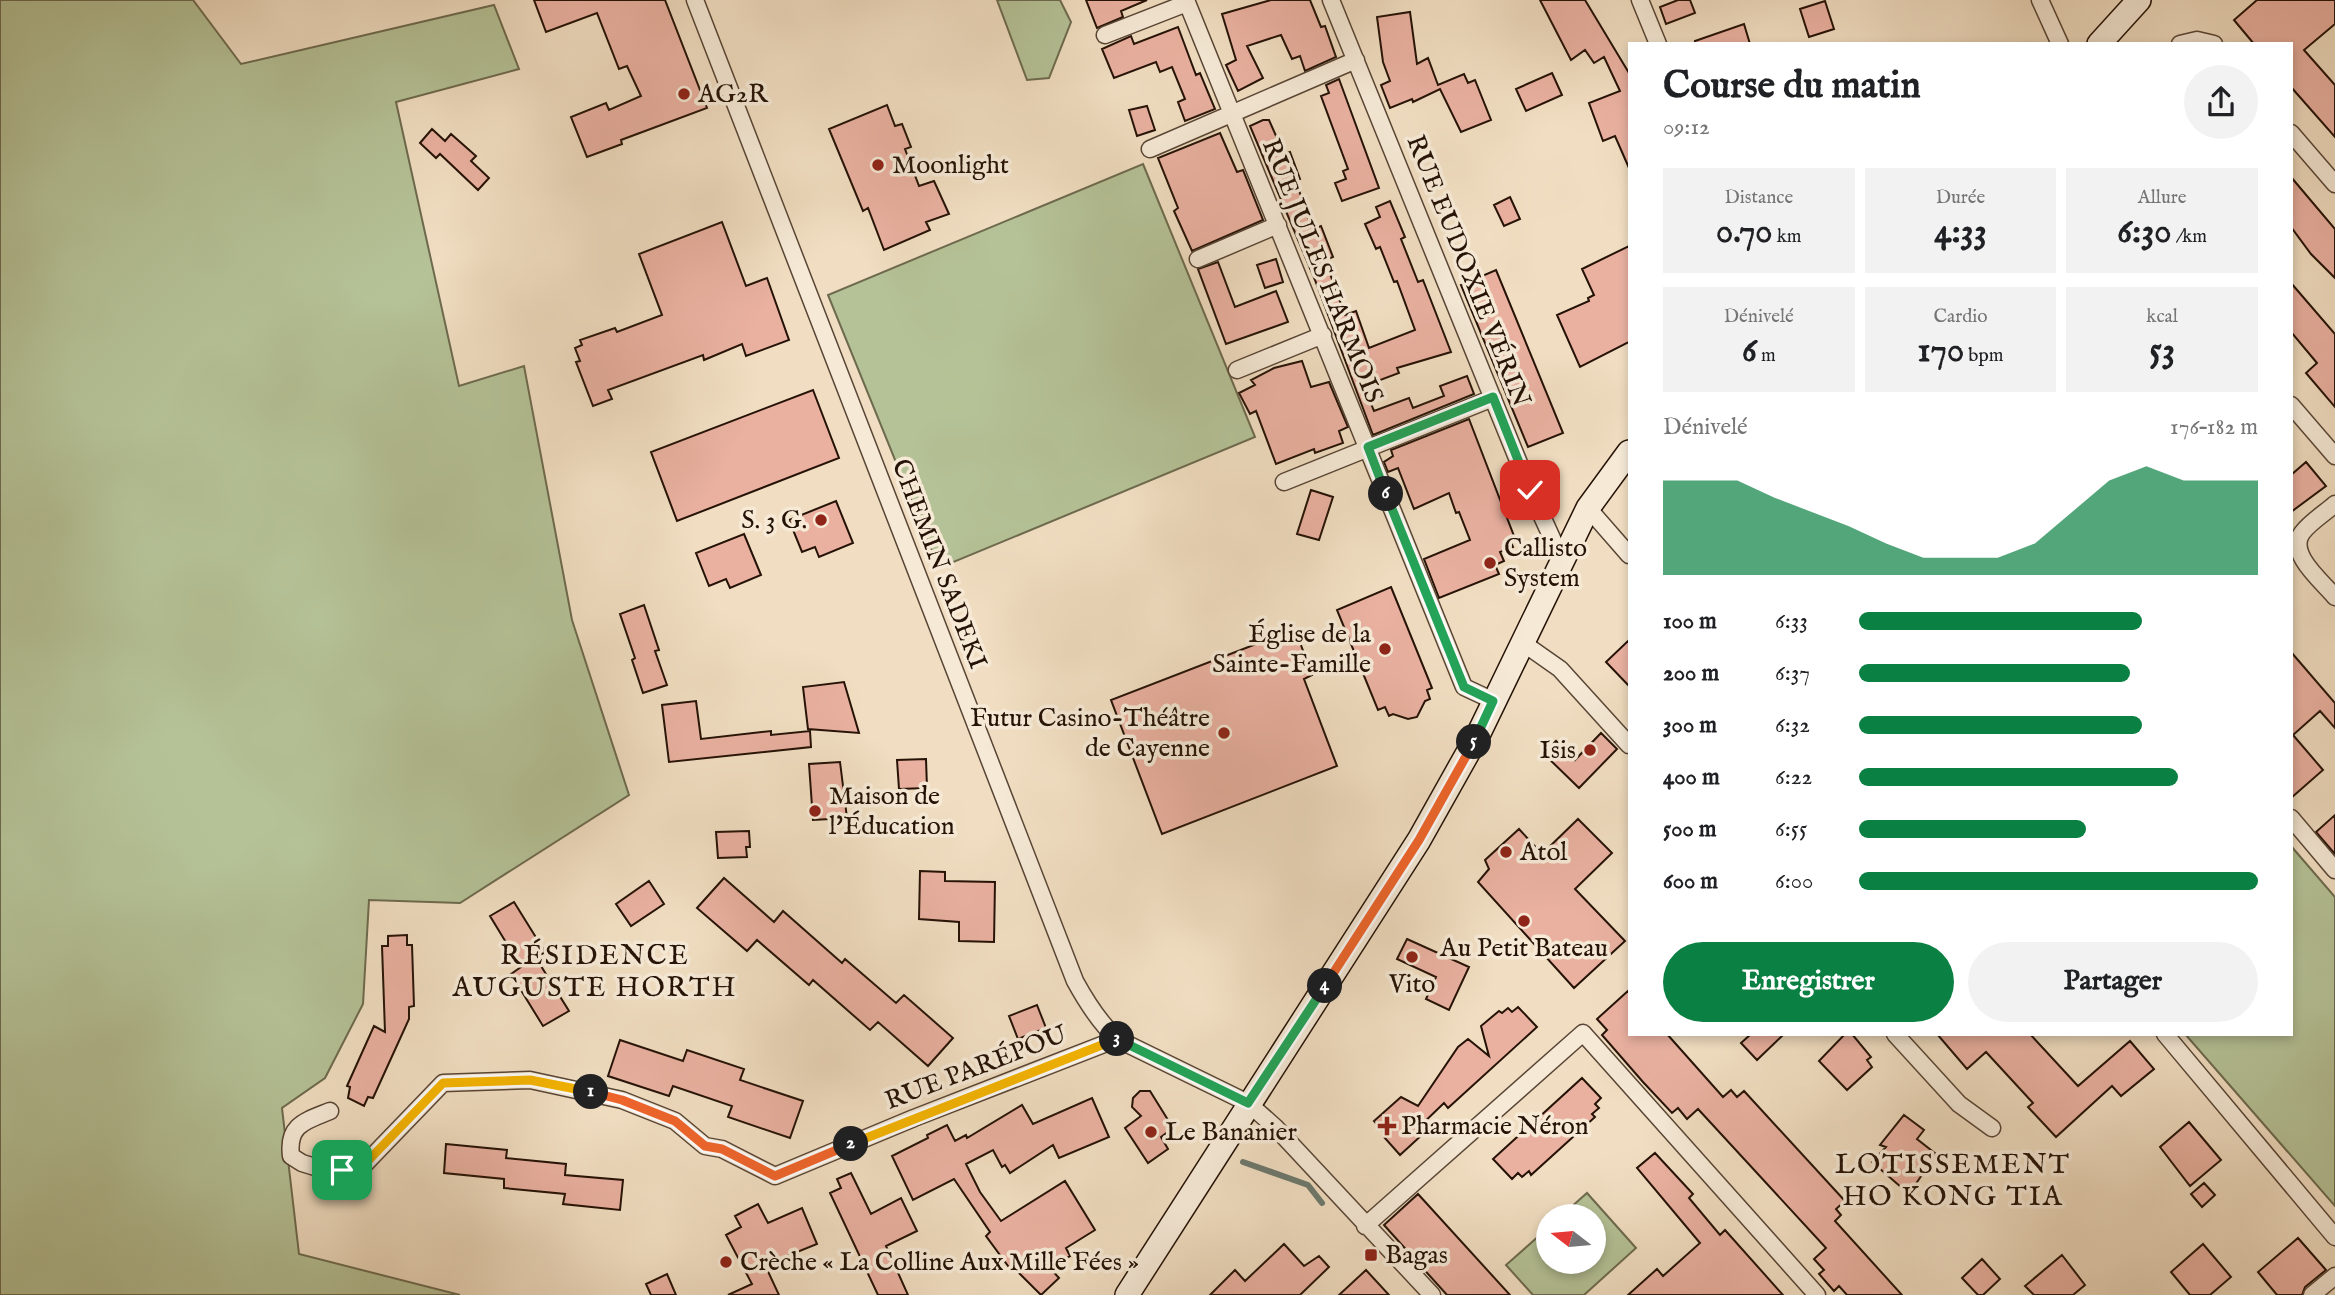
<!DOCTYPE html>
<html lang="fr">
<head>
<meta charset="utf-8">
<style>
  :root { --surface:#fff; --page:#f2f2f2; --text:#202124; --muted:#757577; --accent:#0b8043 }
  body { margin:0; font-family:"IM FELL English",serif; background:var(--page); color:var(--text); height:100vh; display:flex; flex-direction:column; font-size:26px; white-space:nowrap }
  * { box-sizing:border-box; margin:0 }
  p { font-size:23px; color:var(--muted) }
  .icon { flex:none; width:38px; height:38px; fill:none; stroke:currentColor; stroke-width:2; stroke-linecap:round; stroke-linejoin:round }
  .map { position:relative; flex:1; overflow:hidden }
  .sheet { position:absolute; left:1628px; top:42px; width:665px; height:994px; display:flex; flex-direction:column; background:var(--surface); border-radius:0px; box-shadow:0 4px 10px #0003 }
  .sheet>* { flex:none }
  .needle { width:46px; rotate:286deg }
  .fabs { position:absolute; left:1536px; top:1204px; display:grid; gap:14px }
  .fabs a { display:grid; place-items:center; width:70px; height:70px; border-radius:50%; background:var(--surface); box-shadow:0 4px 10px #0003; font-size:35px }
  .pin { position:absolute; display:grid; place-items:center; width:60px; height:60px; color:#fff; margin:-30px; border-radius:14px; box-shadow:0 4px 10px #0006 }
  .km { position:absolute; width:35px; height:35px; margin:-18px; border-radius:50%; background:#222; color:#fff; font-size:19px; line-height:35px; text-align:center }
  .round { display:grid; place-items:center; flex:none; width:74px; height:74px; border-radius:37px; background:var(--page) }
  .overview { display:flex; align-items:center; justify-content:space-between; height:119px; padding:0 35px }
  h1 { font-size:38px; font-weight:800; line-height:52px }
  .metrics { display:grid; grid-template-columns:repeat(3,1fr); gap:10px; height:119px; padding:7px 35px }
  .metrics div { display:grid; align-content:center; border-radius:0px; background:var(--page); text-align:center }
  .metrics b { font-size:35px; font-weight:800 }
  .metrics small { font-size:19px; font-weight:400 }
  .metrics p { font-size:19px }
  .chart { height:196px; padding:14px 35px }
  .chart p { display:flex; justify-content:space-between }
  .chart svg { width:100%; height:126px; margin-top:7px; fill:var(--accent); opacity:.7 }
  .button { display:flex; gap:14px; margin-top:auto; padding:14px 35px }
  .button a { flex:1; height:80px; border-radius:42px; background:var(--accent); color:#fff; font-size:28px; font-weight:800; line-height:80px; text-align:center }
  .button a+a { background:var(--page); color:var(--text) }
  ul { padding:0 35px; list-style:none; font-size:23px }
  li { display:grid; grid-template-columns:112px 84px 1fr; align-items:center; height:52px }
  li i { height:18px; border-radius:9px; background:var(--accent) }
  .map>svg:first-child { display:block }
  .green { fill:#b5c297; stroke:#6d6a4e; stroke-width:2 }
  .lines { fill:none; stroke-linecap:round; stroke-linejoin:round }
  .stream { stroke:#6c786d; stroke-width:6 }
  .building { fill:#eab1a1; stroke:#251206; stroke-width:2 }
  .minor-casing { stroke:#584535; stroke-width:19 }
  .secondary-casing { stroke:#251206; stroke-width:26 }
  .minor { stroke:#f6ead7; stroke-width:16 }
  .secondary { stroke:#f6ead7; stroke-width:23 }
  .split-1-casing { stroke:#fff; stroke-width:14 }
  .split-2-casing { stroke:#fff; stroke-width:14 }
  .split-3-casing { stroke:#fff; stroke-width:14 }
  .split-4-casing { stroke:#fff; stroke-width:14 }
  .split-5-casing { stroke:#fff; stroke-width:14 }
  .split-6-casing { stroke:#fff; stroke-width:14 }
  .split-7-casing { stroke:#fff; stroke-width:14 }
  .split-1 { stroke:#f5b400; stroke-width:9 }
  .split-2 { stroke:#f0652b; stroke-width:9 }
  .split-3 { stroke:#f5b400; stroke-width:9 }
  .split-4 { stroke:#22a559; stroke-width:9 }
  .split-5 { stroke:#f0652b; stroke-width:9 }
  .split-6 { stroke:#22a559; stroke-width:9 }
  .split-7 { stroke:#22a559; stroke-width:9 }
  .poi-dot { fill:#8f2418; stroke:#f6ead7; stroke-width:2.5 }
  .labels { text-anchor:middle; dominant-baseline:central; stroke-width:7; stroke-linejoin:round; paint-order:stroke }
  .poi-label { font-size:26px; fill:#251206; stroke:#f6ead7; text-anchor:start }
  .street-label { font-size:26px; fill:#251206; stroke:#f6ead7 }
  .neighbourhood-label { font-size:28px; letter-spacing:2px; fill:#251206; stroke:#f6ead7 }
</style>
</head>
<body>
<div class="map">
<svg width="2335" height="1295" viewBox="0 0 2335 1295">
  <rect width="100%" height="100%" fill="#f1dec2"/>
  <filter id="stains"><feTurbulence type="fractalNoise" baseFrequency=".00286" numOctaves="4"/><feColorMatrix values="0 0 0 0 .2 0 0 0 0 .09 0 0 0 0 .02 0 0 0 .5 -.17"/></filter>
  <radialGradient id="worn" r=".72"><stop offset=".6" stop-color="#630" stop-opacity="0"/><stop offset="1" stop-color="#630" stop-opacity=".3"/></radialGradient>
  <path class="green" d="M0 0H193L241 64 494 5 519 69 396 102 459 386 524 366 572 620 629 795 460 903 369 900 363 1004 325 1078 282 1108 299 1254 460 1295H0Z
    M997 0H1060L1071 22 1049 78 1027 80Z
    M1143 164 1255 437 939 568 828 295Z
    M2291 846 2335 897V1206L2185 1034H2291Z
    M1587 1193 1636 1248 1584 1295H1533L1506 1265 1549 1227V1262H1594V1216H1561Z"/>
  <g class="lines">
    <path class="stream" d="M1243 1162 1308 1185 1322 1203"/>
  </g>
  <path class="building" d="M534 0H665L707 108 621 140 622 144 587 157 571 117 606 103 609 110 641 96 627 66 619 69 597 13 546 32Z
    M1086 0H1147L1121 11 1123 17 1097 28Z
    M1271 0H1310L1321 27 1325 26 1336 57 1305 71 1300 56 1292 59 1281 35 1247 46 1263 78 1238 91 1226 65 1236 60 1222 14Z
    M1540 0H1585L1629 73V168L1615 136 1603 141 1589 103 1620 91 1604 57 1594 63 1585 50 1571 60Z
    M1678 0H1690L1695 13 1666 24 1660 7Z
    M2257 0H2335V24L2304 50 2335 85V137L2291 87V44H2254L2234 20Z
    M1825 1 1834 29 1809 37 1800 9Z
    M1410 12 1417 64 1428 58 1438 85 1464 74 1468 83 1475 80 1491 120 1461 132 1440 89 1413 102 1412 99 1390 108 1381 85 1390 81 1383 62 1377 17Z
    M1744 24 1750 44H1695V41Z
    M1178 27 1196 75 1200 73 1215 109 1185 121 1178 102 1185 99 1172 67 1160 72 1156 62 1114 78 1102 49 1131 36 1134 44Z
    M1552 73 1562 95 1526 111 1516 89Z
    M1339 79 1379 188 1342 201 1335 183 1346 179 1343 171 1348 169 1321 96 1329 93 1326 85Z
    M887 105 895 126 902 124 911 147 905 149 919 186 934 181 949 214 926 222 930 230 884 250 868 208 863 211 829 129Z
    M1147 106 1155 130 1137 136 1129 110Z
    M1263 120H1269L1284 154 1290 152 1300 179 1296 181 1312 230 1321 226 1333 257 1325 260 1345 315 1356 311 1369 348 1415 330 1397 281 1394 282 1380 247 1376 249 1365 224 1380 217 1376 207 1390 201 1405 237 1401 239 1418 282 1423 280 1451 352 1397 368 1399 373 1364 386 1374 411 1409 398 1413 408 1444 396 1440 386 1467 376 1474 394 1373 435 1315 280 1250 126Z
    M432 129 445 141 451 134 476 156 471 161 489 178 478 190 440 154 436 158 420 143Z
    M1220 133 1237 172 1243 170 1263 220 1192 251 1174 211 1178 208 1158 158Z
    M2291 177 2335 229V278L2311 254 2291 227Z
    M1510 197 1520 219 1504 226 1494 205Z
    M722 222 746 286 767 278 789 340 746 356 742 344 704 360 703 355 608 390 612 399 593 406 576 362 580 361 575 348 582 345 580 340 615 328 617 332 662 315 639 254Z
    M1629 246V342L1580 367 1557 315 1589 301 1588 298 1594 295 1582 269Z
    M1276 259 1283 282 1265 288 1257 265Z
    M1218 262 1235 307 1276 291 1288 322 1226 344 1198 269Z
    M1496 270 1563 433 1528 447 1461 285Z
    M2291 283 2335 334V407L2306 373 2317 363 2291 332Z
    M1302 361 1311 387 1329 382 1348 427 1339 431 1343 443 1315 453 1314 449 1276 464 1256 411 1250 414 1239 393 1255 385 1251 380 1274 368Z
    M813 390 839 458 677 521 651 452Z
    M1469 419 1514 536 1509 537 1513 547 1500 552 1504 561 1495 565 1499 574 1439 598 1424 559 1470 540 1459 512 1456 513 1449 493 1414 509 1398 468 1388 472 1384 462 1393 456 1391 450Z
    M2306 462 2326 486 2291 512V475Z
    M1311 490 1333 497 1319 540 1297 534Z
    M836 501 853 543 819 557 815 547 802 552 789 520Z
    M744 534 761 575 730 588 726 579 709 586 696 553Z
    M1391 587 1432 688 1427 690 1430 699 1425 701 1417 717 1408 719 1393 714 1389 716 1385 707 1378 710 1337 610Z
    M644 605 659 650 655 651 667 685 643 693 632 660 635 658 620 614Z
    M1295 629 1312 675 1304 679 1337 766 1162 834 1111 700Z
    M1629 640V686L1606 662Z
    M2291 652 2335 703V728L2320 711 2293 735 2323 770 2291 798Z
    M844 682 859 733 808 729 803 687Z
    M696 701 701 739 771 731V735L810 731 811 747 669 762 662 705Z
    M1601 733 1617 749 1579 788 1543 753 1556 741 1575 760Z
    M926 759 927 788 899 789 897 760Z
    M840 762 847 818 813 820 809 764Z
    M2335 815V854L2316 832Z
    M1578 819 1612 853 1575 889 1625 941 1574 988 1478 882 1489 869 1485 860 1519 829 1542 854Z
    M749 831 750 847H746L747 857 718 858 716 832Z
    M920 871 945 872V881L995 882 994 942 959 941V922L919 919Z
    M724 878 774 922 783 911 842 963 845 959 896 1003 904 995 953 1038 928 1066 878 1022 870 1030 813 980 809 985 757 940 747 951 697 908Z
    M649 881 664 904 631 926 616 904Z
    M514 902 545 952 536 958 569 1011 543 1026 511 974 521 967 490 916Z
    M407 935V945H412L414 1006 409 1007V1019L373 1098 368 1097 364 1106 348 1098 350 1087 347 1086 374 1026 385 1032 382 946H388V936Z
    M1407 939 1469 967 1449 1010 1426 999 1436 977 1397 959Z
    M1629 990V1034H1667L1723 1097 1731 1090 1737 1097 1744 1091 1845 1201 1836 1209 1841 1215 1835 1221 1902 1295H1847L1839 1286 1834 1291 1819 1274 1824 1270 1814 1259 1826 1248 1698 1109 1687 1119 1678 1108 1672 1113 1643 1082 1602 1035 1607 1030 1597 1019Z
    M1037 1005 1046 1028 1018 1039 1009 1016Z
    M1518 1007 1537 1027 1448 1108 1444 1103 1418 1128 1423 1134 1400 1155 1384 1137 1387 1134 1374 1121 1401 1097 1418 1106 1458 1047 1468 1039 1489 1056 1481 1026 1499 1011 1502 1013 1508 1008 1512 1012Z
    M1751 1034H1784L1757 1060 1741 1043Z
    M1845 1034H1852L1871 1057 1867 1060 1872 1067 1847 1090 1819 1061Z
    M1937 1034H2030L2078 1086 2130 1041 2154 1069 2121 1096 2112 1086 2056 1137 2028 1107 2033 1103 1986 1052 1967 1069Z
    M620 1040 683 1061 687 1050 744 1069 740 1080 803 1101 790 1138 728 1117 732 1106 673 1086 669 1096 608 1076Z
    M1582 1078 1601 1098 1595 1104 1599 1108 1592 1114 1595 1117 1531 1175 1529 1171 1522 1177 1518 1173 1512 1179 1493 1159Z
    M1140 1091H1150L1173 1128 1161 1137 1168 1149 1148 1163 1125 1128 1141 1116 1132 1107 1133 1098Z
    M1092 1098 1109 1137 1059 1158 1053 1145 1010 1173 1005 1165 1002 1167 993 1150 966 1164 980 1192 1001 1221 1065 1181 1095 1230 1066 1248 1070 1256 1050 1268 1059 1278 1041 1295 1014 1268 1011 1270 986 1236 990 1232 954 1179 913 1200 892 1156 928 1138 927 1135 947 1125 955 1141 966 1135 967 1138 1022 1105 1033 1124Z
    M1904 1115 1924 1130 1917 1139 1936 1154 1909 1194 1872 1162 1886 1147 1880 1145Z
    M2189 1122 2221 1160 2190 1186 2160 1147Z
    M446 1144 507 1150 506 1158 566 1164 565 1175 623 1180 620 1210 563 1204 565 1194 504 1188V1179L444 1173Z
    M1655 1153 1693 1194 1689 1198 1720 1235 1725 1230 1783 1295H1628L1657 1269 1663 1276 1700 1243 1637 1168Z
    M851 1173 871 1214 901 1198 917 1231 886 1246 908 1295H878L830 1193 841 1188 837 1179Z
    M2204 1183 2215 1195 2202 1207 2191 1194Z
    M1418 1194 1510 1295H1447L1384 1225Z
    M758 1204 768 1223 802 1208 817 1244 765 1265 779 1295H728L752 1284 726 1235 741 1227 735 1216Z
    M2298 1238 2326 1270 2305 1287 2302 1295H2277L2258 1272Z
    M1284 1244 1304 1266 1319 1256 1329 1267 1300 1295H1210L1235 1270 1245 1281Z
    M2203 1244 2231 1277 2210 1295H2190L2171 1272Z
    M2062 1255 2085 1285 2073 1295H2034L2025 1286Z
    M1982 1259 2000 1279 1983 1295H1978L1962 1278Z
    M1366 1270 1389 1295H1339Z
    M667 1274 676 1295H651L646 1284Z"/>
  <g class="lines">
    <defs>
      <path id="minor" d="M695 0 1075 981C1087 1003 1099 1022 1117 1039L1248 1103 1275 1127 1432 1295
        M1186 0 1464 687 1494 701
        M1331 0 1530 490 1556 547 1566 555
        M1640 0 1658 44
        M2040 0 2060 44
        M1105 35 1187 3
        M2180 44 2197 40 2214 44
        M2291 133 2335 184
        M1150 149 1356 60
        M1198 259 1278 225
        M1237 370 1323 335
        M2291 405 2335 456
        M1284 482 1493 398
        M2335 504C2325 513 2310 522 2302 533 2287 554 2323 582 2335 597
        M1588 508 1629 555
        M1523 643 1560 669 1629 745
        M2291 818 2335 870
        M1895 1034 1959 1104 1992 1128
        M2165 1034 2335 1237
        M330 1111C305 1121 287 1125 291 1156L302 1163 315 1167 342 1170 363 1166 443 1083 530 1080 622 1100 675 1121 705 1146 722 1149 775 1176 914 1118 1117 1039
        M1365 1226 1583 1033 1817 1295
        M2312 1295 2335 1276"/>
      <path id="secondary" d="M2099 44 2139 0
        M1127 1295 1419 840 1479 733 1588 508 1629 452"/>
    </defs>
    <use href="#minor" class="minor-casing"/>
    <use href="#secondary" class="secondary-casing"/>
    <use href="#minor" class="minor"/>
    <use href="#secondary" class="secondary"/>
  </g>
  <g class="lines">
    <defs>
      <path id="split-1" d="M342 1170 363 1166 443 1083 530 1080 591 1092"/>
      <path id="split-2" d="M591 1092 622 1100 675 1121 705 1146 722 1149 775 1176 851 1144"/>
      <path id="split-3" d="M851 1144 1117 1039"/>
      <path id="split-4" d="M1117 1039 1248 1103 1325 986"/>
      <path id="split-5" d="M1325 986 1419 840 1474 742"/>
      <path id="split-6" d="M1386 494 1464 687 1493 701 1474 742"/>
      <path id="split-7" d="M1386 494 1368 447 1493 397 1530 490"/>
    </defs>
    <use href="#split-1" class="split-1-casing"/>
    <use href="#split-2" class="split-2-casing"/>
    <use href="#split-3" class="split-3-casing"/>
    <use href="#split-4" class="split-4-casing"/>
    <use href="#split-5" class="split-5-casing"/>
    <use href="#split-6" class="split-6-casing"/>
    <use href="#split-7" class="split-7-casing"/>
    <use href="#split-1" class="split-1"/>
    <use href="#split-2" class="split-2"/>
    <use href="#split-3" class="split-3"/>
    <use href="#split-4" class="split-4"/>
    <use href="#split-5" class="split-5"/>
    <use href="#split-6" class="split-6"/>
    <use href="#split-7" class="split-7"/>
  </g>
  <g class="poi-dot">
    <circle cx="684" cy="94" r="7"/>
    <circle cx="878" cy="165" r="7"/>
    <circle cx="821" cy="520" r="7"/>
    <circle cx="1490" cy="563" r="7"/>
    <circle cx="1385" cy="649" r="7"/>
    <circle cx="1224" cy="733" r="7"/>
    <circle cx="1590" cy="750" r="7"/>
    <circle cx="815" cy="811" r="7"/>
    <circle cx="1506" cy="852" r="7"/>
    <circle cx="1524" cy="921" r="7"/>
    <circle cx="1412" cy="957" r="7"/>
    <path d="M1383.5 1115.5h7v7h7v7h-7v7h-7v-7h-7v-7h7z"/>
    <circle cx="1151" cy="1132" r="7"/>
    <rect x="1364" y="1248" width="14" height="14" rx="3.5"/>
    <circle cx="726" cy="1262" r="7"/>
  </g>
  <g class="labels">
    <g class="poi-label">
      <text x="698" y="94">AG2R</text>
      <text x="892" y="165">Moonlight</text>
      <text x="807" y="520" text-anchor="end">S. 3 G.</text>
      <text x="1504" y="548">Callisto<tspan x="1504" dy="30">System</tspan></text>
      <text x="1371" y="634" text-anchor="end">Église de la<tspan x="1371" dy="30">Sainte-Famille</tspan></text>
      <text x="1210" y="718" text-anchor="end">Futur Casino-Théâtre<tspan x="1210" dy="30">de Cayenne</tspan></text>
      <text x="1576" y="750" text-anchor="end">Isis</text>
      <text x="829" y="796">Maison de<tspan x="829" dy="30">l'Éducation</tspan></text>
      <text x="1520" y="852">Atol</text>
      <text x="1524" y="948" text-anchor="middle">Au Petit Bateau</text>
      <text x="1412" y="984" text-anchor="middle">Vito</text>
      <text x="1401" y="1126">Pharmacie Néron</text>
      <text x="1165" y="1132">Le Bananier</text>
      <text x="1385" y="1255">Bagas</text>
      <text x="740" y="1262">Crèche « La Colline Aux Mille Fées »</text>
    </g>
    <g class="street-label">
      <text transform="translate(1322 271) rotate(68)">RUE JULES HARMOIS</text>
      <text transform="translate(1468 271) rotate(68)">RUE EUDOXIE VÉRIN</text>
      <text transform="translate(939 564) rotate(69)">CHEMIN SADEKI</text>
      <text transform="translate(976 1068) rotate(-21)">RUE PARÉPOU</text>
    </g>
    <g class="neighbourhood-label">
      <text x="595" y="956">RÉSIDENCE<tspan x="595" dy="32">AUGUSTE HORTH</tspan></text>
      <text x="1953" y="1165">LOTISSEMENT<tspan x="1953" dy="32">HO KONG TIA</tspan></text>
    </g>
  </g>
  <rect width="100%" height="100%" filter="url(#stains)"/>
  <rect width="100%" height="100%" fill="url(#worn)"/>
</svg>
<div class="fabs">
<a><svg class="needle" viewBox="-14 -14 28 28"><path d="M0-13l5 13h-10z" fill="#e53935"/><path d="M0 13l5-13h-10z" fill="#757577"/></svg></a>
</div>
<div class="pin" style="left:342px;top:1170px;background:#1e9e55"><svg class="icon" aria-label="arrive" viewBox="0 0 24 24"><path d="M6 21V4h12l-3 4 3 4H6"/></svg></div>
<div class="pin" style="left:1530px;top:490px;background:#d93025"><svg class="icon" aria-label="check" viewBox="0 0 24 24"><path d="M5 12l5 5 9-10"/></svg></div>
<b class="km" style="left:591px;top:1092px">1</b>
<b class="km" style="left:851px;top:1144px">2</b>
<b class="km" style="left:1117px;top:1039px">3</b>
<b class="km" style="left:1325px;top:986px">4</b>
<b class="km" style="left:1474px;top:742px">5</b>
<b class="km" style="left:1386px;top:494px">6</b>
<section class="sheet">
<div class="overview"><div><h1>Course du matin</h1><p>09:12</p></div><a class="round"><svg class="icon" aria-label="share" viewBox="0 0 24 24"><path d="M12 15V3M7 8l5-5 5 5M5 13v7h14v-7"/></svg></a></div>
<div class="metrics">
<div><p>Distance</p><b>0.70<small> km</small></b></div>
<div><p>Durée</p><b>4:33</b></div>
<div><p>Allure</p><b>6:30<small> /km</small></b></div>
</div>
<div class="metrics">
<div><p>Dénivelé</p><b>6<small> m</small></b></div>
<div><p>Cardio</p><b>170<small> bpm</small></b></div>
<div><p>kcal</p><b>53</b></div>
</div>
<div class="chart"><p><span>Dénivelé</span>176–182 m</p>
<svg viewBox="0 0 160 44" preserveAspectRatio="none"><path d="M0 44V11L10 11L20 11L30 17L40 22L50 27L60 33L70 38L80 38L90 38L100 33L110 22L120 11L130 6L140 11L150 11L160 11V44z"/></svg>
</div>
<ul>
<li><b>100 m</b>6:33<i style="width:71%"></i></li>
<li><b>200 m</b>6:37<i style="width:68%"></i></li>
<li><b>300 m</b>6:32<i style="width:71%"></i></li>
<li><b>400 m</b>6:22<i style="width:80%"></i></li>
<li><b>500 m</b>6:55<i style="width:57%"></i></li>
<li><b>600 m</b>6:00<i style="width:100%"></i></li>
</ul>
<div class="button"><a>Enregistrer</a><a>Partager</a></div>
</section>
</div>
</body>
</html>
